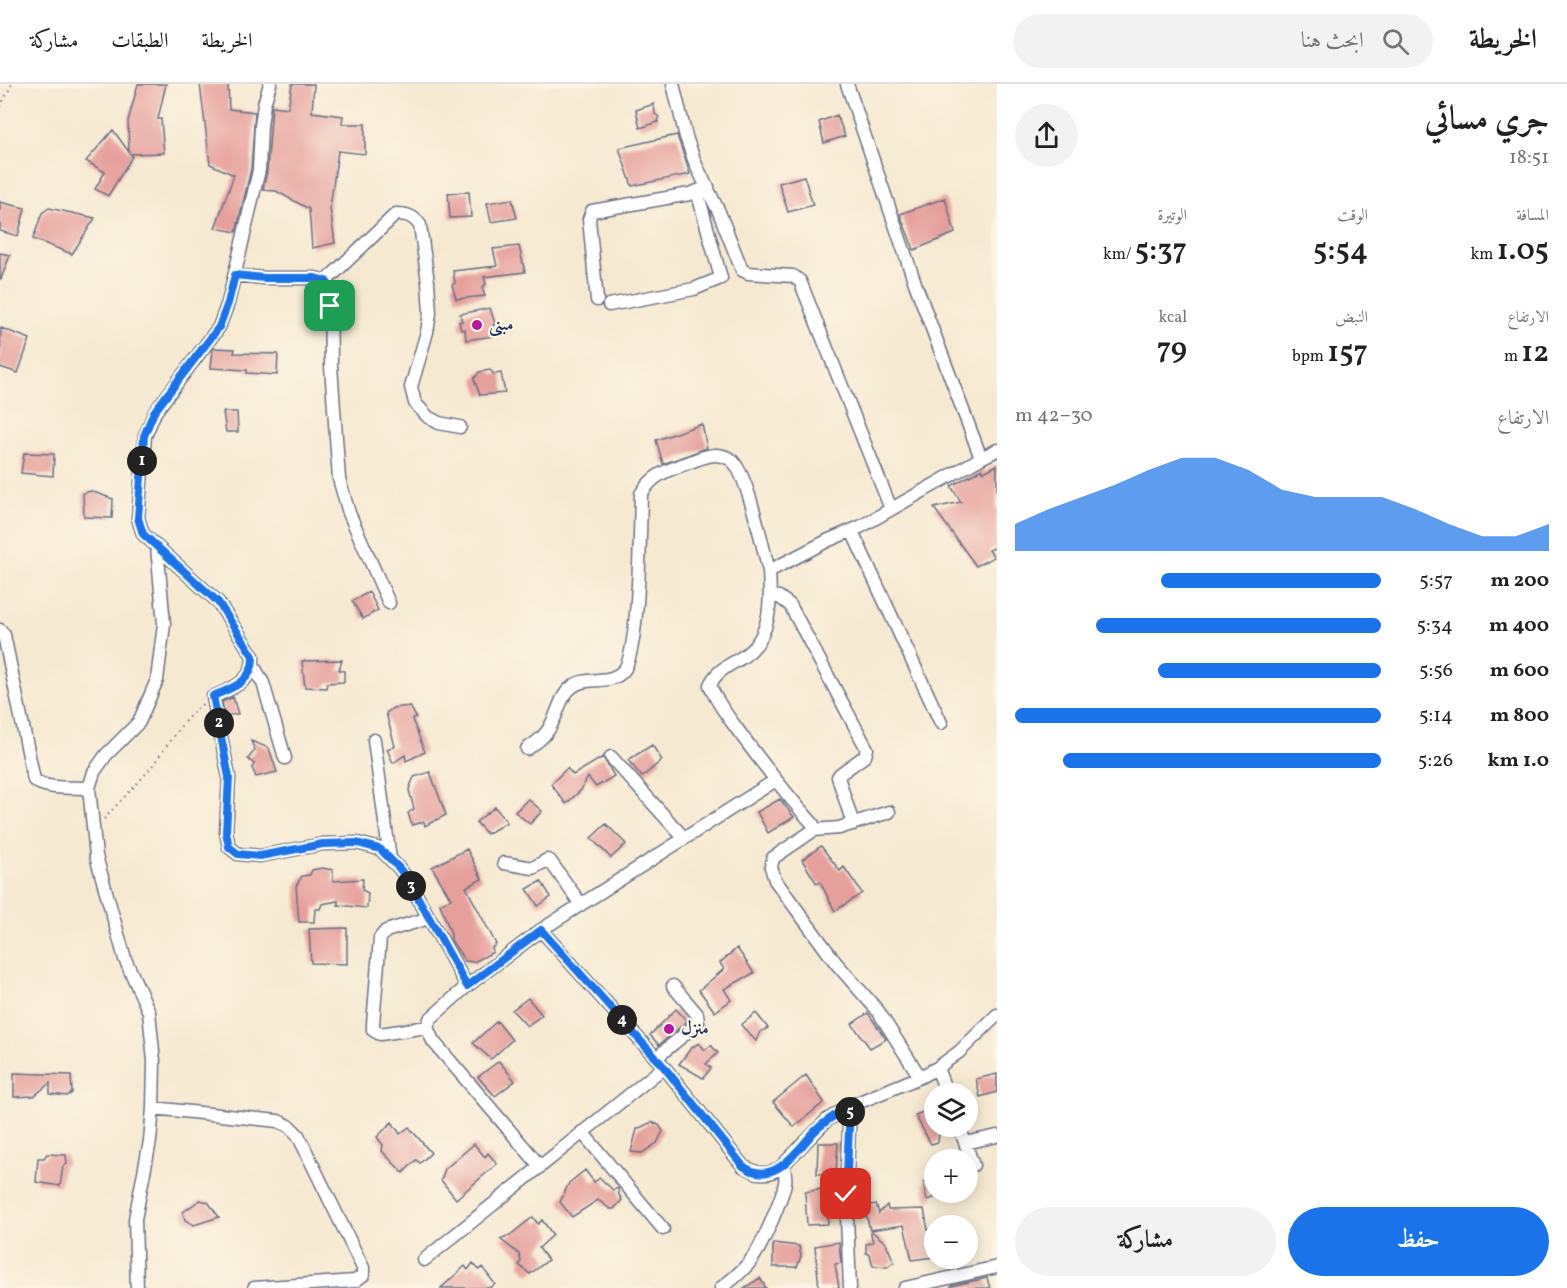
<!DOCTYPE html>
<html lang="ar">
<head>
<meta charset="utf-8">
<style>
  :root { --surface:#fff; --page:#f2f2f2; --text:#202124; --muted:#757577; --line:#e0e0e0; --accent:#1a73e8 }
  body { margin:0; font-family:Vollkorn,Amiri,serif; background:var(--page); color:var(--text); direction:rtl; height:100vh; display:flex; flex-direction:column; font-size:22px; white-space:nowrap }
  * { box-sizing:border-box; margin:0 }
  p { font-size:20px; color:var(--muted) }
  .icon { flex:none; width:33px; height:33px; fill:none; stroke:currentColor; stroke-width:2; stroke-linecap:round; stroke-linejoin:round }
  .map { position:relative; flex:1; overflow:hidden; direction:ltr }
  .side { display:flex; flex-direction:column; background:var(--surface); width:570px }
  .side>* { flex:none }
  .buttons { position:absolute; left:924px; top:999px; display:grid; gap:12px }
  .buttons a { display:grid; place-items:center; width:54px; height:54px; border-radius:50%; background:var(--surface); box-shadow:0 3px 15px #0003; font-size:30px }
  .pin { position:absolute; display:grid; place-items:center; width:51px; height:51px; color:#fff; margin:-26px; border-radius:12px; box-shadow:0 3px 9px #0006 }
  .km { position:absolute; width:30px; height:30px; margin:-15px; border-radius:50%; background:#222; color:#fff; font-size:16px; line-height:30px; text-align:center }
  .round { display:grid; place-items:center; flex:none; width:63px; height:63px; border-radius:32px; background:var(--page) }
  .summary { display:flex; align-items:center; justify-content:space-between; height:102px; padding:0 18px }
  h1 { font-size:33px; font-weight:600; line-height:45px }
  .stats { display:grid; grid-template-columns:repeat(3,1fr); gap:9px; height:102px; padding:6px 18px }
  .stats div { display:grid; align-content:center }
  .stats b { font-size:30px; font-weight:600 }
  .stats small { font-size:16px; font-weight:400 }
  .stats p { font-size:16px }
  .chart { height:168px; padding:12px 18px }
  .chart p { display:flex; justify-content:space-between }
  .chart svg { width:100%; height:108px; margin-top:6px; fill:var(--accent); opacity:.7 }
  .action { display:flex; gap:12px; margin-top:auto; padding:12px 18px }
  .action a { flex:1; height:69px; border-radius:36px; background:var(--accent); color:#fff; font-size:24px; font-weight:600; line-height:69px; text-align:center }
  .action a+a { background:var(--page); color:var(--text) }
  ul { padding:0 18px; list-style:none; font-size:20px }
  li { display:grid; grid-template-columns:96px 72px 1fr; align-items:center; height:45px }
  li i { height:15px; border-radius:8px; background:var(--accent) }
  header { display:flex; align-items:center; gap:36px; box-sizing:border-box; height:84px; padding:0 30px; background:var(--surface); border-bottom:2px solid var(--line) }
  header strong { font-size:28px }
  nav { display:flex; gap:33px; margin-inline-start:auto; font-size:21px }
  .search { width:420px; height:54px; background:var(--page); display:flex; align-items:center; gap:15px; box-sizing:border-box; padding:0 21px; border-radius:33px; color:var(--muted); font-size:22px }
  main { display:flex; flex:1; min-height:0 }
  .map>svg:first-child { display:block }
  .building { fill:#e6a09c }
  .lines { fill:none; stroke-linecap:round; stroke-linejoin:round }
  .minor-casing { stroke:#687086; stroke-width:15 }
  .path { stroke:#687086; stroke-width:2; stroke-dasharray:1.5 4.5; stroke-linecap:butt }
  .minor { stroke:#fff; stroke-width:12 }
  .route-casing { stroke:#fff; stroke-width:12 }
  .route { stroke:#1a73e8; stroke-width:8 }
  .poi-dot { fill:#b5179e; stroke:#fcf5e5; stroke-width:2 }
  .labels { text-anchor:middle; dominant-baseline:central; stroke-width:4.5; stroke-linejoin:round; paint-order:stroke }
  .poi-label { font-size:18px; font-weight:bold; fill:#1b2f5e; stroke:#fcf5e5; text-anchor:start }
</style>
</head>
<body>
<header>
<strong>الخريطة</strong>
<div class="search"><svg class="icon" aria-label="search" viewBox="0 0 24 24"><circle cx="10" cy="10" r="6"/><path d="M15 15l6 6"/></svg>ابحث هنا</div>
<nav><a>الخريطة</a><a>الطبقات</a><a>مشاركة</a></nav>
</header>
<main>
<section class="side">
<div class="summary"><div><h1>جري مسائي</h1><p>18:51</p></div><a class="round"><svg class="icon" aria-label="share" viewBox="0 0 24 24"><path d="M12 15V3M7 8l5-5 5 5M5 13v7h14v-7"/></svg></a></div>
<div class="stats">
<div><p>المسافة</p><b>1.05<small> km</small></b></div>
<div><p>الوقت</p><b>5:54</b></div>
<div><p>الوتيرة</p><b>5:37<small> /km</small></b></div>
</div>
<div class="stats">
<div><p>الارتفاع</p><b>12<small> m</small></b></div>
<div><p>النبض</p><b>157<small> bpm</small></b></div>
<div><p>kcal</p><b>79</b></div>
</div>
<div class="chart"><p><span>الارتفاع</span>30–42 m</p>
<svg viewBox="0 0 160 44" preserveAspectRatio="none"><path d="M0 44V33L10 27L20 22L30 17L40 11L50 6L60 6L70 11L80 19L90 22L100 22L110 22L120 27L130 33L140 38L150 38L160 33V44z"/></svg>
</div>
<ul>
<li><b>200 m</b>5:57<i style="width:60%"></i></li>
<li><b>400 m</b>5:34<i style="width:78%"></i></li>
<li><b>600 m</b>5:56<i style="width:61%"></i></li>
<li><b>800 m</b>5:14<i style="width:100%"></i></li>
<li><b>1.0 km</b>5:26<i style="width:87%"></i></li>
</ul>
<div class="action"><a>حفظ</a><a>مشاركة</a></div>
</section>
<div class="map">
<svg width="997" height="1204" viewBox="0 0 997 1204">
  <rect width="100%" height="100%" fill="#fcf5e5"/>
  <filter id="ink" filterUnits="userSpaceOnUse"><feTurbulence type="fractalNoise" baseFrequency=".0167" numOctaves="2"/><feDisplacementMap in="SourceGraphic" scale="12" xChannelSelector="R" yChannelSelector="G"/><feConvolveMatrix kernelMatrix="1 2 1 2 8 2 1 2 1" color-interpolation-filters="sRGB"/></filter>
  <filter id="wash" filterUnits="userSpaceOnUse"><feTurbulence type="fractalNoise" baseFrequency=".008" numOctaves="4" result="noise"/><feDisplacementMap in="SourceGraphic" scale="24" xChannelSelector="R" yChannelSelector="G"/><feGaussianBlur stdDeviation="1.35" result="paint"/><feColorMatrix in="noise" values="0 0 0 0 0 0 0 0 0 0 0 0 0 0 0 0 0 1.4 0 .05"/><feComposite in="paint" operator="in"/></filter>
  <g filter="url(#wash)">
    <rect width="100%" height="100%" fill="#f6e9d1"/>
    <g id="blocks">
      <path class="building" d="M138 0H166L158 35H161L164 69 131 70 132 73 108 112 95 105 105 88 86 77 113 46 129 68 128 37Z
        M200 0H228L229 25 255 28 251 85 236 148 215 144 234 91 210 80Z
        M292 0H314L312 28 343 32 342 40H365V70L338 67 330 124 335 159 312 164 309 125 276 107 263 106 267 87 272 22 288 24Z
        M654 20 655 30 659 33 658 38 640 44 636 26Z
        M837 31 845 52 824 59 819 38Z
        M677 51 690 90 632 102 619 64Z
        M804 92 813 121 788 128 779 99Z
        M469 108 471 133 450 134 448 109Z
        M945 114 955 149 914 166 900 130Z
        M512 115 517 134 491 138 487 119Z
        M0 118 25 124 18 152 0 147Z
        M49 124 95 134 72 170 33 155 42 129Z
        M519 162 525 188 484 193 486 200 482 204 485 212 456 215 452 201 455 199 453 187 497 182 493 165Z
        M0 169 10 171 1 195H0Z
        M490 224 495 239 492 243 495 252 466 256 465 245 461 246 459 238 462 237 460 230Z
        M1 244 30 255 18 289 0 283Z
        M213 264 235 265 234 269 278 270 277 291 247 289V286L211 284Z
        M490 286 494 290 501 289 505 309 480 311 474 295 479 288Z
        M223 328H237L238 348H226Z
        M702 340 707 364 663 380 656 356Z
        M24 369 54 370 53 392 21 389Z
        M997 381V463L989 466 994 473 976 482 934 424 961 418 951 402 982 385 984 388Z
        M91 407 113 415 112 434 84 433 83 409Z
        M369 508 378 526 363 535 352 517Z
        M342 576 339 586 344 587V598L327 599 326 604 305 603 302 577Z
        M233 613 238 630 225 632 222 618Z
        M410 622 416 633 412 635 425 668 406 677 405 671 393 679 387 665 395 662 386 629 393 624Z
        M251 657 269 664 277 688 256 693 252 684 254 680 248 675 255 666Z
        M652 661 662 676 642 693 628 676Z
        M603 673 614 692 596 703 588 693 581 706 566 720 551 700 567 684 573 691Z
        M430 688 446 731 425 742 424 738 412 741 408 729 414 725 409 706 411 700 414 693Z
        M528 715 542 727 530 740 515 728Z
        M780 715 794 733 768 749 757 728Z
        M495 723 507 738 487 750 476 738Z
        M606 740 626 760 611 774 591 754Z
        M821 762 840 787 844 783 862 809 835 827 820 798 817 800 802 776Z
        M467 765 482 795 466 803 496 860 492 864 493 868 474 878 465 877 451 856V850L440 820 451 815 432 783Z
        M322 784 333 786V797L363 795 362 806 368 809 367 824 338 821V817L322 820 320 825H315L314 838H299L296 802 302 792 310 791 312 786Z
        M541 797 551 813 538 822 527 805Z
        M347 844V880L311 879 309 845Z
        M737 864 754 889 724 905 731 916 715 928 699 906 724 885 720 879Z
        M528 914 542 931 527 942 512 926Z
        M676 925 687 937 659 961 650 951Z
        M756 929 768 944 760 948 756 957 741 941Z
        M868 929 886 955 870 964 852 940Z
        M497 937 512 956 491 975 473 959Z
        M699 959 705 966 711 961 718 969 706 980 711 984 703 994 679 980 691 964Z
        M499 977 515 997 495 1012 478 993Z
        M14 989 71 991 72 1009 67 1012 50 1010V999L34 1012 14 1013Z
        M997 990V1008L980 1013 976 995Z
        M806 991 824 1018 794 1043 773 1018Z
        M934 1024V1042H951V1044L939 1050 938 1058 931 1060 915 1031Z
        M392 1038 400 1050 409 1043 431 1069 420 1079 416 1076 403 1089 382 1067 383 1061 377 1053Z
        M652 1038 659 1041 663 1047 657 1059 642 1069 631 1068 637 1045Z
        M818 1059H838L836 1089 817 1090Z
        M474 1060 485 1073 488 1069 497 1080 456 1115 441 1096 445 1085Z
        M47 1070 66 1071 67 1080 63 1082 60 1102 36 1098 38 1074H44Z
        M585 1086 594 1098 600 1094 613 1106 618 1104 619 1111 622 1116 614 1125H610L598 1116 572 1133 560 1118 569 1099Z
        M934 1096V1114L927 1116 923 1099Z
        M827 1104V1119L838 1117 828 1126V1140L807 1141 805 1108Z
        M200 1116 208 1118 219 1133 194 1141 185 1136 183 1128Z
        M876 1120 879 1129 887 1121 888 1126 924 1125 933 1173 912 1176 904 1141 870 1146 886 1159 894 1178 887 1183 873 1182 870 1171 866 1169V1160L873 1158 864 1122Z
        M533 1133 538 1140 542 1136 553 1151 539 1164 548 1176 530 1190 519 1181 521 1177 519 1170 500 1155 510 1151Z
        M839 1158 841 1179 835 1180 839 1204H819L815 1162Z
        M773 1159 799 1162 801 1172 797 1183H773Z
        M473 1179 479 1186 482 1183 495 1200 490 1204H441L465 1182 468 1186Z
        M760 1194 766 1204H744Z
        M987 1194 990 1204H951V1202Z"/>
    </g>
  </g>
  <g filter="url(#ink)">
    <use href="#blocks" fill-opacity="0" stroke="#687086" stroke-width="1.5"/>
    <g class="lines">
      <defs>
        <path id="minor" d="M270 0 264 20 261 42 259 86 228 219 219 243 155 328 145 352 138 434 143 450 218 518 253 572C254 597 233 604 213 613L229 693 226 748 229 763 238 770 260 772 323 760 357 759 380 765 399 784 408 796 467 902
          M673 0 686 53 696 81 719 128 742 186 748 189 793 192 800 197 891 425
          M847 0 916 202 981 374 997 366
          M235 191 264 194H315L326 197 330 203 331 282 339 395 349 429 389 519
          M326 197 396 130C407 130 413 132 420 141L428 198 430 229 427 248 411 303 415 319 428 333 439 339 460 343
          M597 216 589 135 592 127 690 110 708 103
          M609 221 694 205 721 194 697 107
          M852 447 941 639
          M771 512 779 513 790 521 867 665 865 672 840 690 838 693 853 740
          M0 546 4 551 34 696C47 706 72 703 89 704
          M253 581 263 599 285 674
          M374 656 390 775
          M527 665C537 658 547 651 552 639 559 627 560 612 572 603 586 591 610 602 623 587 640 570 640 439 641 410 654 389 669 386 690 378 704 373 716 367 730 375 747 385 763 465 769 487
          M611 673 684 754
          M814 746 839 744 889 728
          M504 779 533 784 547 776 550 777 580 819
          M541 846 664 983 743 1082 758 1089H769L779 1085 827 1036 850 1022 920 993 937 984 959 968 997 931
          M427 943 380 950 373 946V940L380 854 386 847 429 834
          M656 974 698 939 697 930 673 902
          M937 984 947 1010
          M920 993 878 927 836 879 775 796 771 783 773 774 814 746 813 740C785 709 759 675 734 641 725 628 715 616 710 601 717 585 731 581 744 572 772 553 771 516 769 487L829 456 860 443 981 374
          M850 1022 846 1110 850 1204
          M153 1024 278 1037 289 1042 298 1051 363 1184V1191L355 1197 254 1204
          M959 1042 973 1081
          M582 1048 663 1145
          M965 1059 997 1052
          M540 1082 433 957 427 943 430 935 467 902 541 846 776 696
          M424 1176 664 983
          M137 1204 135 1135 150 1057 153 1024 154 977 149 928 125 875 96 772 89 704 94 688 106 671 139 638 157 596 164 540 157 463
          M721 1204C733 1195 746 1185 754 1172 763 1160 782 1114 785 1099 786 1093 785 1087 783 1081
          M905 1204 997 1183"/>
      </defs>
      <use href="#minor" class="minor-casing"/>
      <path class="path" d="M0 23 12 0
        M104 735C118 719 134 704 148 687 166 665 181 636 204 619"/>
      <use href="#minor" class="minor"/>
    </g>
  </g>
  <g class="lines" filter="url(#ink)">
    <defs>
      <path id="route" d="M330 222V203L326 197 315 194H264L235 191 228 219 219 243 154 328 144 352 138 434 143 450 218 518 253 572C254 597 233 604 213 612L229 693 226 748 229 763 238 770 260 772 323 760 357 759 380 765 399 784 408 796 467 902 541 846 664 983 743 1082C774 1104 796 1067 815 1047 825 1037 838 1029 850 1022L846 1110"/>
    </defs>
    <use href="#route" class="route-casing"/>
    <use href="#route" class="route"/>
  </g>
  <g class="poi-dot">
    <circle cx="477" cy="241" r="6"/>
    <circle cx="669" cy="945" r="6"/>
  </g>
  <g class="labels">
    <g class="poi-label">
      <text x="489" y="241">مبنى</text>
      <text x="681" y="945">منزل</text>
    </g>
  </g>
</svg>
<div class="buttons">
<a><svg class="icon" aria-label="layers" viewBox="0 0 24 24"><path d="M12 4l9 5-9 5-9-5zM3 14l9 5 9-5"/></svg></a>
<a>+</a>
<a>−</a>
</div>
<div class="pin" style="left:330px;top:222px;background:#1e9e55"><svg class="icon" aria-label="arrive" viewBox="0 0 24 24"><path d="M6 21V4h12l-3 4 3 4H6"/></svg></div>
<div class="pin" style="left:846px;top:1110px;background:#d93025"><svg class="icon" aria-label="check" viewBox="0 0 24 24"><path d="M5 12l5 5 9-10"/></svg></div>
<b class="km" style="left:142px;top:377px">1</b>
<b class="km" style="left:219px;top:639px">2</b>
<b class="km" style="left:411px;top:802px">3</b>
<b class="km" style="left:622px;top:936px">4</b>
<b class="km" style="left:850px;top:1028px">5</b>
</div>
</main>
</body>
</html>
